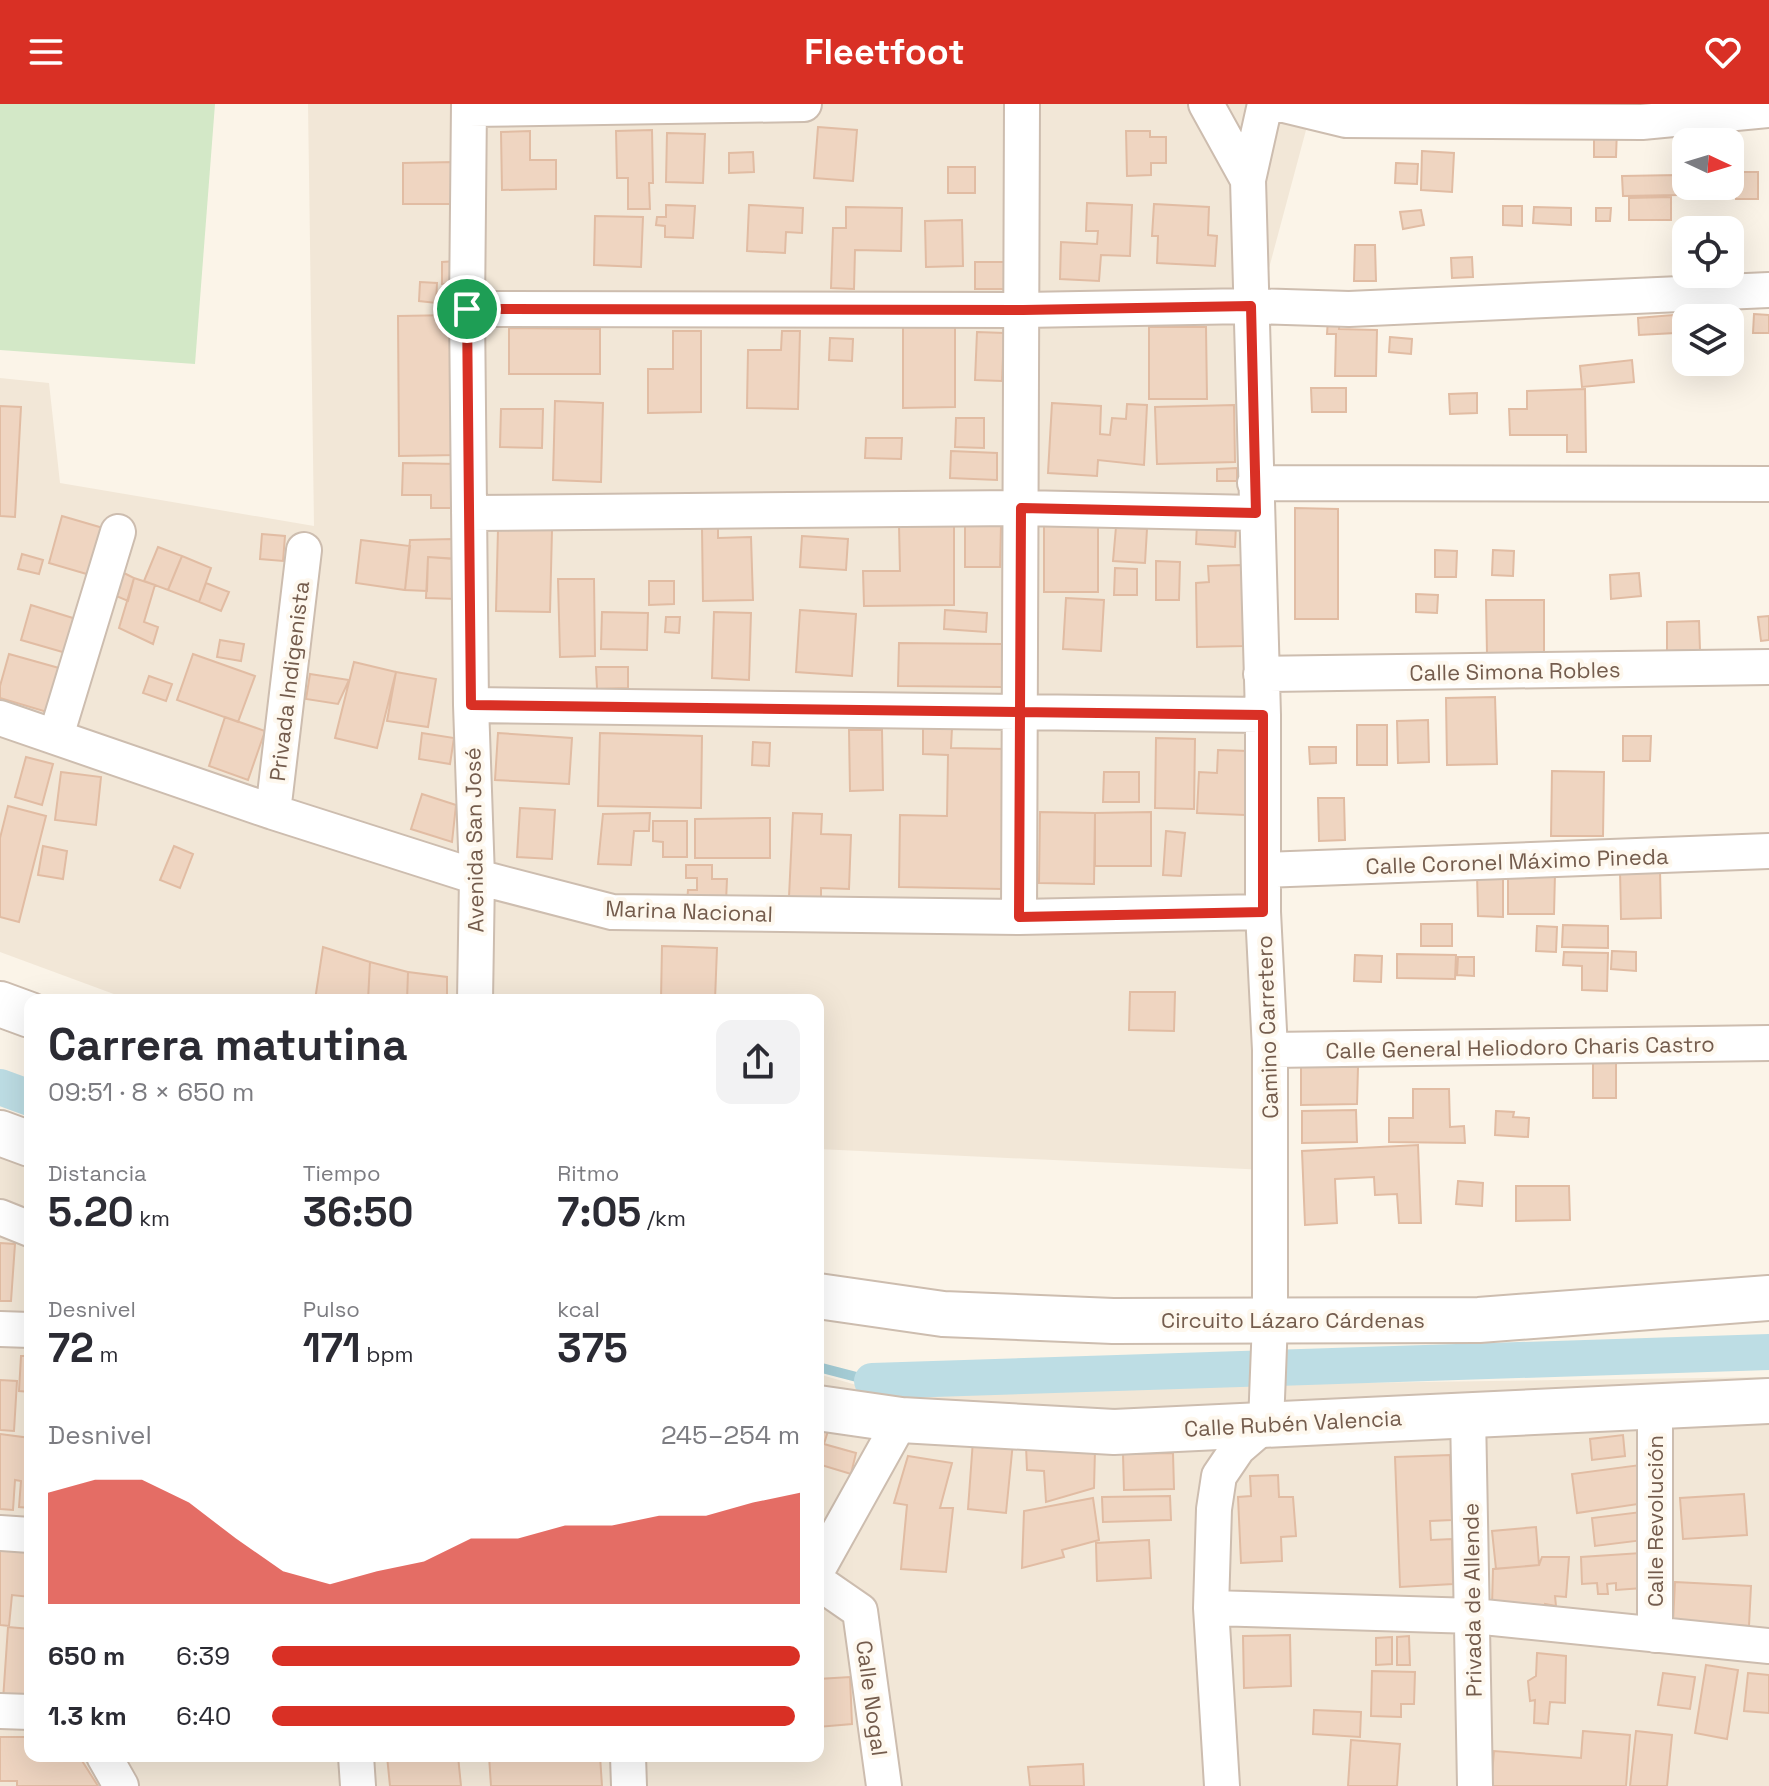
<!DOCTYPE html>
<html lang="es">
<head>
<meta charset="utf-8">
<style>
  :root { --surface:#fff; --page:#f2f2f3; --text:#2b2b33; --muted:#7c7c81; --accent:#d93025 }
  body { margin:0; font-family:"Space Grotesk",sans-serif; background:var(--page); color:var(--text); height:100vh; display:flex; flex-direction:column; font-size:30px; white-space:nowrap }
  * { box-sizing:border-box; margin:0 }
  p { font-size:26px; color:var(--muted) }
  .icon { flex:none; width:44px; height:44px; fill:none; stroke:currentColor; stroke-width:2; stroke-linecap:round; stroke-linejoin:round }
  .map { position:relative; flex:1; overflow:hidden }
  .panel { position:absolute; left:24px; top:890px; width:800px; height:768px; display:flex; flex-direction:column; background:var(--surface); border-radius:16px; box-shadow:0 8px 32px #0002 }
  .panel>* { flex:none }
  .needle { width:52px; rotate:94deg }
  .buttons { position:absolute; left:1672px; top:24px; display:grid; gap:16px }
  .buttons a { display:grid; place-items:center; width:72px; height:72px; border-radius:16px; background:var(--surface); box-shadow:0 8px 32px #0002; font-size:40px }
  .pin { position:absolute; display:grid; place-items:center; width:68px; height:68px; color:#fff; margin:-34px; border:4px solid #fff; border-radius:50%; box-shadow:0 2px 8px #0007 }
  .round { display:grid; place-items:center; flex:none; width:84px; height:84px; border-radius:16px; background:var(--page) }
  .headline { display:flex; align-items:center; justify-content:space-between; height:136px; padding:0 24px }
  h1 { font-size:44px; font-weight:600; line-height:60px }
  .figures { display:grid; grid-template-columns:repeat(3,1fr); gap:12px; height:136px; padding:8px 24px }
  .figures div { display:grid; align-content:center }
  .figures b { font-size:40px; font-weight:600 }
  .figures small { font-size:22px; font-weight:400 }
  .figures p { font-size:22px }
  .chart { height:224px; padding:16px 24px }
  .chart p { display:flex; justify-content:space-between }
  .chart svg { width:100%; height:144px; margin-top:8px; fill:var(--accent); opacity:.7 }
  ul { padding:0 24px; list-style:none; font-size:26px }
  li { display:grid; grid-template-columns:128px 96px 1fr; align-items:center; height:60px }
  li i { height:20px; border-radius:10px; background:var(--accent) }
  header { display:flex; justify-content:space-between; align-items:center; height:104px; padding:0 24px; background:var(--accent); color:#fff; font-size:36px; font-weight:600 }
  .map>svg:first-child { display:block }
  .residential { fill:#f2e7d7 }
  .green { fill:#d3e8c7 }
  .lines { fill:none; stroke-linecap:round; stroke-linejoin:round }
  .stream { stroke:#a4ccd5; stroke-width:10 }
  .canal { stroke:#bddde4; stroke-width:36 }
  .building { fill:#efd5c1; stroke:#e1bca3; stroke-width:2 }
  .minor-casing { stroke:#cdbdaf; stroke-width:38 }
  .tertiary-casing { stroke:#cdbdaf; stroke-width:48 }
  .minor { stroke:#fff; stroke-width:34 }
  .tertiary { stroke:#fff; stroke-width:44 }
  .route-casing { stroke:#fff; stroke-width:16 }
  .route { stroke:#d93025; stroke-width:10 }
  .labels { text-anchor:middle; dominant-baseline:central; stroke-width:8; stroke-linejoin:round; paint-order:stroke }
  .street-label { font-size:22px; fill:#745c4d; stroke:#fef8ee }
</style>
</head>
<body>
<header><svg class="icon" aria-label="menu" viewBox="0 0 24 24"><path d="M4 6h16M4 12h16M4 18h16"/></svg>Fleetfoot<svg class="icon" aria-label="heart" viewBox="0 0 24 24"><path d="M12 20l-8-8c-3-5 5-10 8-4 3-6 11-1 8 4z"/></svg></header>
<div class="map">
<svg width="1769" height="1682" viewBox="0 0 1769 1682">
  <rect width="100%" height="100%" fill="#fbf4e8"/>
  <path class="residential" d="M308 0H1313L1261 194 1286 1067 818 1045V896H130L0 848V274L49 279 60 379 314 422Z
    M0 1045 30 1054V1652H818V1270L874 1286 1769 1273V1682H0Z"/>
  <path class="green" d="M0 0H215L195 260 0 246Z"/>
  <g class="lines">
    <path class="stream" d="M818 1263 872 1277"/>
    <path class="canal" d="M0 983 30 994
      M872 1277 1769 1248"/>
  </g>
  <path class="building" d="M818 23 857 26 853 77 814 74Z
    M1594 25H1617L1616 53H1594Z
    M652 26 653 79H649L650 105H628V74H617L616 27Z
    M530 27V56H556V85L502 86 501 28Z
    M1126 27H1150V33H1166V59H1151V71L1127 72Z
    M667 29 705 30 703 79 666 78Z
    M1422 47 1454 49 1452 88 1421 86Z
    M753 48 754 68 729 69V49Z
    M454 58 455 100H403V59Z
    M1396 59 1418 60 1417 80 1395 79Z
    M948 63H975V89H948Z
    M1736 68H1758V95H1736Z
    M1678 71V91L1623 92 1622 72Z
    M1671 93V116H1629V94Z
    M1087 99 1132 101 1130 152 1101 151 1099 177 1060 175 1061 138 1097 140 1098 127H1086Z
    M1154 100 1209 103 1208 131 1217 132 1215 162 1157 159 1158 132H1152Z
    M666 101 695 102 693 134 665 133V122L656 121 657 113H666Z
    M749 101 803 104 802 129 786 128 785 149 747 147Z
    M1503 102H1522V122L1503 121Z
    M846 103 902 104 901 147 855 146 854 185 831 184 833 124H846Z
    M1534 103 1571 104V121L1533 119Z
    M1596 104H1611L1610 117H1596Z
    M1421 106 1424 121 1403 125 1400 108Z
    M595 112 643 113 641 163 594 161Z
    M962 116 963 162 926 163 925 117Z
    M1355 141H1375L1376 177H1354Z
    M1472 153 1473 173 1452 174 1451 154Z
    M457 157V180H442V158Z
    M975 158H1007L1008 185H975Z
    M420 178 437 179 436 199 419 197Z
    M1754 210 1769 211V229H1753Z
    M455 211 456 351 399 352 398 212Z
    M1673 211 1675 229 1639 231 1638 214Z
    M1328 215H1340L1339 225 1377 226 1376 272H1335L1336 230H1327Z
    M955 222V303L903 304V223Z
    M1149 223H1206L1207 295H1149Z
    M509 224 600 225V270H509Z
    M673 227H701V308L648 309V265H673Z
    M782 227H800L798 305 747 304 748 246H781Z
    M977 228 1004 229 1002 277 975 276Z
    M1390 233 1412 235 1411 250 1389 248Z
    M830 234 853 235 852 257 829 256Z
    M1632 256 1634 278 1582 283 1580 262Z
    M1311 284H1346V308H1312Z
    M1585 285 1586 348H1567V331H1510L1509 305H1527V287Z
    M1477 289V309L1450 310 1449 290Z
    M555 297 603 299 601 378 553 376Z
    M1052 299 1101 302 1100 330 1110 331 1112 314 1126 315 1127 300 1147 301 1144 361 1098 356 1097 372 1048 369Z
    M1234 301 1235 358 1157 360 1155 303Z
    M0 302 21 303 15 413 0 412Z
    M501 305H543L542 344 500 343Z
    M956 314H984V344L955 343Z
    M866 334H902L901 355 865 354Z
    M951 347 997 349V376L950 374Z
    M403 359 459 360V404H431V391H402Z
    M1237 364V377H1217V365Z
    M1295 404 1338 405V515H1295Z
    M62 412 103 424 90 471 49 459Z
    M1044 419H1098V488H1044Z
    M1197 419 1236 421 1235 443 1196 440Z
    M954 420V501L864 502 863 467H900L899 421Z
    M965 421 1001 422 1000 463H965Z
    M718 423V434L751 433 753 496 703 497 702 424Z
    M1116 423 1147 425 1145 459 1113 457Z
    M498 425 552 426 550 508 496 507Z
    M262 430 285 432 283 457 260 455Z
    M802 432 848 435 846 466 800 463Z
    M453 435V455L428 453 427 487 405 486 410 436Z
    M361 436 410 442 405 486 356 479Z
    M158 443 182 452 168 486 144 477Z
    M1435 446 1457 447 1456 473H1435Z
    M1493 446 1514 447 1513 472 1492 471Z
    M22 450 43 456 39 470 18 465Z
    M182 452 211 464 199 498 168 486Z
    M428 453 460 455 458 495 426 494Z
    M1156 457 1180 458 1179 496H1156Z
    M1243 461 1244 542 1197 543 1196 479 1209 478 1208 462Z
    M1115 464 1137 465V491H1114Z
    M118 466 134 474 128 497 109 489Z
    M1639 469 1641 492 1611 495 1610 471Z
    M134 474 155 481 144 518 158 523 153 540 119 524Z
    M558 475H594L595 552 560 553Z
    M649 477H674V500L649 501Z
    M206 479 229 488 221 507 199 498Z
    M1416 490 1438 491 1437 509 1416 508Z
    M1066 494 1104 496 1101 547 1063 545Z
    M1486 496H1544V550H1487Z
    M31 501 76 515 66 549 21 536Z
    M800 506 856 510 852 572 796 568Z
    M945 506 987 509 986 528 944 525Z
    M602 508 648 509 647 546 601 545Z
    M714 508 751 509 749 576 712 574Z
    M1769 512V536L1761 537 1758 513Z
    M666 513H680L679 529 665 528Z
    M1699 517 1700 546 1667 547V518Z
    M220 536 244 540 241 557 217 553Z
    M899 539 1004 540 1003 583 898 582Z
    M9 550 59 564 47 608 0 594V582Z
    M193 550 255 572 238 618 177 596Z
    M354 558 396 568 377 644 335 634Z
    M596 563H628V584L597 585Z
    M396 568 436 575 428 623 387 617Z
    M310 570 349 576 338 600 306 595Z
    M149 572 172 580 166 597 143 589Z
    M1495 593 1497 660 1447 661 1446 594Z
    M225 613 265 627 248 676 209 662Z
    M1428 616 1429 658 1398 659 1397 617Z
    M1357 621H1387V661H1357Z
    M923 623 952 624 951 644 1006 645 1003 785 899 783 900 711 947 712 948 651 923 650Z
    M849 626H882L883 686 850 687Z
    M422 629 454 634 450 660 419 655Z
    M498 629 572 634 569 680 495 676Z
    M600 629 702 632 701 704 598 702Z
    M1623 632H1651L1650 657H1623Z
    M1156 634 1195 635 1194 705 1155 704Z
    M753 638 770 639 769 662 752 661Z
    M1309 643H1336V659L1310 660Z
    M1218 646 1248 647 1245 711 1197 709 1199 668 1217 669Z
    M26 653 53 660 42 701 15 693Z
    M1552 667 1604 668 1603 732H1551Z
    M61 668 101 673 96 721 55 716Z
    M1104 668H1139V698H1103Z
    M422 690 456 701 452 738 411 725Z
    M1318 694H1344L1345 736 1319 737Z
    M8 702 46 712 19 818 0 813V734Z
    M520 704 555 706 552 755 517 753Z
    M1040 708 1095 709 1094 780 1039 779Z
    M1151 708V762H1095V709Z
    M650 709 649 727H634L631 761 598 760 603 710Z
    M793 709 822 710 821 730 851 731 849 785 821 784V794L789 793Z
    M770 714V754H695V715Z
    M653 717H687V753H663V738L653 737Z
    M1166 727 1185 729 1181 772 1163 771Z
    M43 742 67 747 63 775 38 771Z
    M174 742 193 750 180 784 160 776Z
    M686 761H712V775H727L726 798H687L688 786H697V774H686Z
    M1660 765 1661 814 1621 815 1620 766Z
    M1477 769H1503V813L1478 812Z
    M1508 769H1555L1554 810H1508Z
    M1421 820H1452V842H1421Z
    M1563 821 1608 822V844L1562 843Z
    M1537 822 1557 823 1556 848 1536 847Z
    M662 842 717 844 715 896H661Z
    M323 843 370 858 368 896H315Z
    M1612 847 1636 848V867L1611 865Z
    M1564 848 1608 849 1607 887 1582 886V862L1563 861Z
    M1397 850 1456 851 1455 875 1397 874Z
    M1355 851 1382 852 1381 878 1354 877Z
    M1458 853H1474V872L1457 871Z
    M370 858 408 868 407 896H368Z
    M408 868 447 873V896H407Z
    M1130 888H1175L1174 927 1129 926Z
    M1616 957V994H1593V958Z
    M1301 963H1358L1357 1000 1301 1001Z
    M1413 985H1449L1450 1023 1464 1022 1465 1039 1389 1038V1014H1413Z
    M1356 1006 1357 1038 1302 1039V1007Z
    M1496 1007 1514 1008 1513 1013 1529 1014 1528 1033 1495 1031Z
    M1418 1041 1421 1119H1399L1397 1090 1375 1091 1374 1073 1335 1075 1337 1119 1305 1121 1302 1047Z
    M1458 1077 1483 1079 1482 1102 1456 1100Z
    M1516 1082H1569L1570 1116 1516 1117Z
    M0 1139 15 1140 11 1197H0Z
    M21 1252H30V1288L19 1287Z
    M0 1276 17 1277 14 1327 0 1326Z
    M818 1313 831 1317 824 1340 856 1349 851 1370 818 1360Z
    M0 1330 30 1334V1404L19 1403 21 1377 15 1376 13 1406 0 1405Z
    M1623 1331 1625 1352 1592 1356 1590 1335Z
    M973 1336 1013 1338 1006 1409 968 1405Z
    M1026 1342 1095 1345 1094 1384 1046 1398 1044 1367 1027 1366Z
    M1173 1349 1174 1385 1124 1386 1123 1350Z
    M1450 1351 1452 1416 1430 1417 1431 1436 1452 1435 1453 1480 1400 1483 1395 1353Z
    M908 1352 952 1359 940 1404H953L946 1468 901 1465 907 1401 894 1399Z
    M1640 1361 1645 1399 1577 1409 1572 1370Z
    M1278 1371 1279 1393H1293L1296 1432 1281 1433 1282 1457 1241 1459 1238 1393 1251 1392 1250 1372Z
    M1744 1390 1747 1431 1683 1435 1680 1394Z
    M1170 1392 1171 1416 1103 1418 1102 1393Z
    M1093 1394 1099 1436 1062 1446 1064 1453 1022 1464 1024 1407Z
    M1641 1408 1644 1436 1595 1442 1592 1414Z
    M1536 1423 1539 1461 1496 1465 1492 1427Z
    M1149 1436 1151 1474 1097 1477 1096 1439Z
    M0 1445H30V1493L12 1491 9 1522 0 1521Z
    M1641 1449 1643 1484 1616 1486V1479L1607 1480 1608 1490H1598L1597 1479 1582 1480 1581 1453Z
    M1542 1453H1569L1566 1493 1555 1492 1556 1502 1545 1500 1544 1508 1492 1502 1493 1465 1539 1461Z
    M1675 1478 1751 1482 1749 1522 1673 1518Z
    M8 1523 30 1525V1598L3 1596Z
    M1290 1531 1291 1582 1244 1584 1243 1532Z
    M1409 1532 1410 1561H1397V1533Z
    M1392 1533V1560L1376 1561V1534Z
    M1537 1549 1566 1552 1565 1599 1550 1598 1548 1620 1534 1619 1535 1596 1530 1597 1528 1577 1536 1572Z
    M1706 1561 1738 1566 1727 1635 1695 1629Z
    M1372 1567 1415 1568 1414 1600H1401V1613L1371 1612Z
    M1663 1569 1695 1573 1690 1605 1658 1601Z
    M1748 1569 1769 1571V1609L1744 1607Z
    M850 1573 852 1620 818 1623V1575Z
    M1314 1606 1361 1608 1360 1633 1313 1630Z
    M1583 1627 1630 1631 1626 1682H1491L1494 1647 1581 1654Z
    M1636 1627 1672 1631 1667 1682H1630Z
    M0 1633H30V1652H79L98 1682H17V1677H0Z
    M1351 1636 1400 1640 1397 1682H1348Z
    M387 1652H458L461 1682H390Z
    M489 1652H600L602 1682H491Z
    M1083 1660 1084 1682H1030L1028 1663Z"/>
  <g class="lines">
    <defs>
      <path id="minor" d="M469 0 467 205 471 601 477 773 475 896
        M1206 0 1248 76
        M1280 0 1346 16 1642 18 1769 6
        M469 5 804 0
        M467 205 1023 206 1251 202 1349 205 1769 186
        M1255 379 1769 380
        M469 409 1021 404 1256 409
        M1261 570 1769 563
        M471 601 1263 611
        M0 614 273 708 477 773 612 808 1019 813 1263 808
        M56 632 118 428
        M273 708 304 446
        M1265 766 1769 747
        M1019 813 1022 0
        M1270 946 1769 939
        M0 1113 30 1125
        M0 1225 30 1226
        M1655 1302V1531
        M1468 1310 1475 1682
        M0 1429 30 1431
        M818 1465 901 1316
        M818 1478 860 1507 884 1682
        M1211 1504 1474 1512 1769 1542
        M0 1607 30 1608
        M104 1652 121 1682
        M356 1652 358 1682
        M628 1652 629 1682
        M1222 1682 1211 1504 1214 1405 1219 1372 1238 1344 1266 1320 1270 1217V946L1263 808V611L1248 76 1265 0"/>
      <path id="tertiary" d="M0 900 30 911
        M0 1029 30 1040
        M818 1192 943 1210 1113 1217 1479 1216 1769 1194
        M818 1304 901 1316 1114 1328 1769 1297"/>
    </defs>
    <use href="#minor" class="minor-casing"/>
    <use href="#tertiary" class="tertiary-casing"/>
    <use href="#minor" class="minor"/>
    <use href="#tertiary" class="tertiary"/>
  </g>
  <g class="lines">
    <defs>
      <path id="route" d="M467 205 471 601 1263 611V808L1019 813C1019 676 1020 540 1021 404L1256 409 1251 202 1023 206 467 205"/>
    </defs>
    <use href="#route" class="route-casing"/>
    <use href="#route" class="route"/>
  </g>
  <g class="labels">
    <g class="street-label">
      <text transform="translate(1515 567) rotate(-1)">Calle Simona Robles</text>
      <text transform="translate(289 577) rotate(-83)">Privada Indigenista</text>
      <text transform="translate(474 736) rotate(-91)">Avenida San José</text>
      <text transform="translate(1517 757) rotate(-2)">Calle Coronel Máximo Pineda</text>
      <text transform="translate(689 807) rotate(2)">Marina Nacional</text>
      <text transform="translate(1267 923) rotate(-92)">Camino Carretero</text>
      <text transform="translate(1520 943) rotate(-1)">Calle General Heliodoro Charis Castro</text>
      <text x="1293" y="1216">Circuito Lázaro Cárdenas</text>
      <text transform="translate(1293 1319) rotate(-3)">Calle Rubén Valencia</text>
      <text transform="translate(1655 1417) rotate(-90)">Calle Revolución</text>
      <text transform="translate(1472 1496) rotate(-91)">Privada de Allende</text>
      <text transform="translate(872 1594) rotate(82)">Calle Nogal</text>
    </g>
  </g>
</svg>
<div class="buttons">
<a><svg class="needle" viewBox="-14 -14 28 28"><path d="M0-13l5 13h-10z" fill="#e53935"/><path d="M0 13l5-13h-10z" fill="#7c7c81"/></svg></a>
<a><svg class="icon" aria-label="locate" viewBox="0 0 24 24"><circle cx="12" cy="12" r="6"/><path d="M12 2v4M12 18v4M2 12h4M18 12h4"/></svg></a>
<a><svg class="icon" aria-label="layers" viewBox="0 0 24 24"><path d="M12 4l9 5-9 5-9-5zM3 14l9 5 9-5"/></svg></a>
</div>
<div class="pin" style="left:467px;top:205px;background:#1e9e55"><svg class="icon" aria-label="arrive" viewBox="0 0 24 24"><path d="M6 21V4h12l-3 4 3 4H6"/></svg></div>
<section class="panel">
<div class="headline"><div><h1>Carrera matutina</h1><p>09:51 · 8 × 650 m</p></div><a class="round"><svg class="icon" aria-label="share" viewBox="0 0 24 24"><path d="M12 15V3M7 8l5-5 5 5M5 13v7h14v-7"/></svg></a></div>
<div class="figures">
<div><p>Distancia</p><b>5.20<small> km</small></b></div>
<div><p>Tiempo</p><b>36:50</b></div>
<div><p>Ritmo</p><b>7:05<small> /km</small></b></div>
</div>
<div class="figures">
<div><p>Desnivel</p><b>72<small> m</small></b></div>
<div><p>Pulso</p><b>171<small> bpm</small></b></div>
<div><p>kcal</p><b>375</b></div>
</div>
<div class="chart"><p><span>Desnivel</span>245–254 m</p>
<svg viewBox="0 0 160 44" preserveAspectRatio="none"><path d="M0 44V10L10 6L20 6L30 13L40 24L50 34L60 38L70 34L80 31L90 24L100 24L110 20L120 20L130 17L140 17L150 13L160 10V44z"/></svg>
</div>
<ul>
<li><b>650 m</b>6:39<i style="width:100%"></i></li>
<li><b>1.3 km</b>6:40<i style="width:99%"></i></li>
</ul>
</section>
</div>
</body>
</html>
